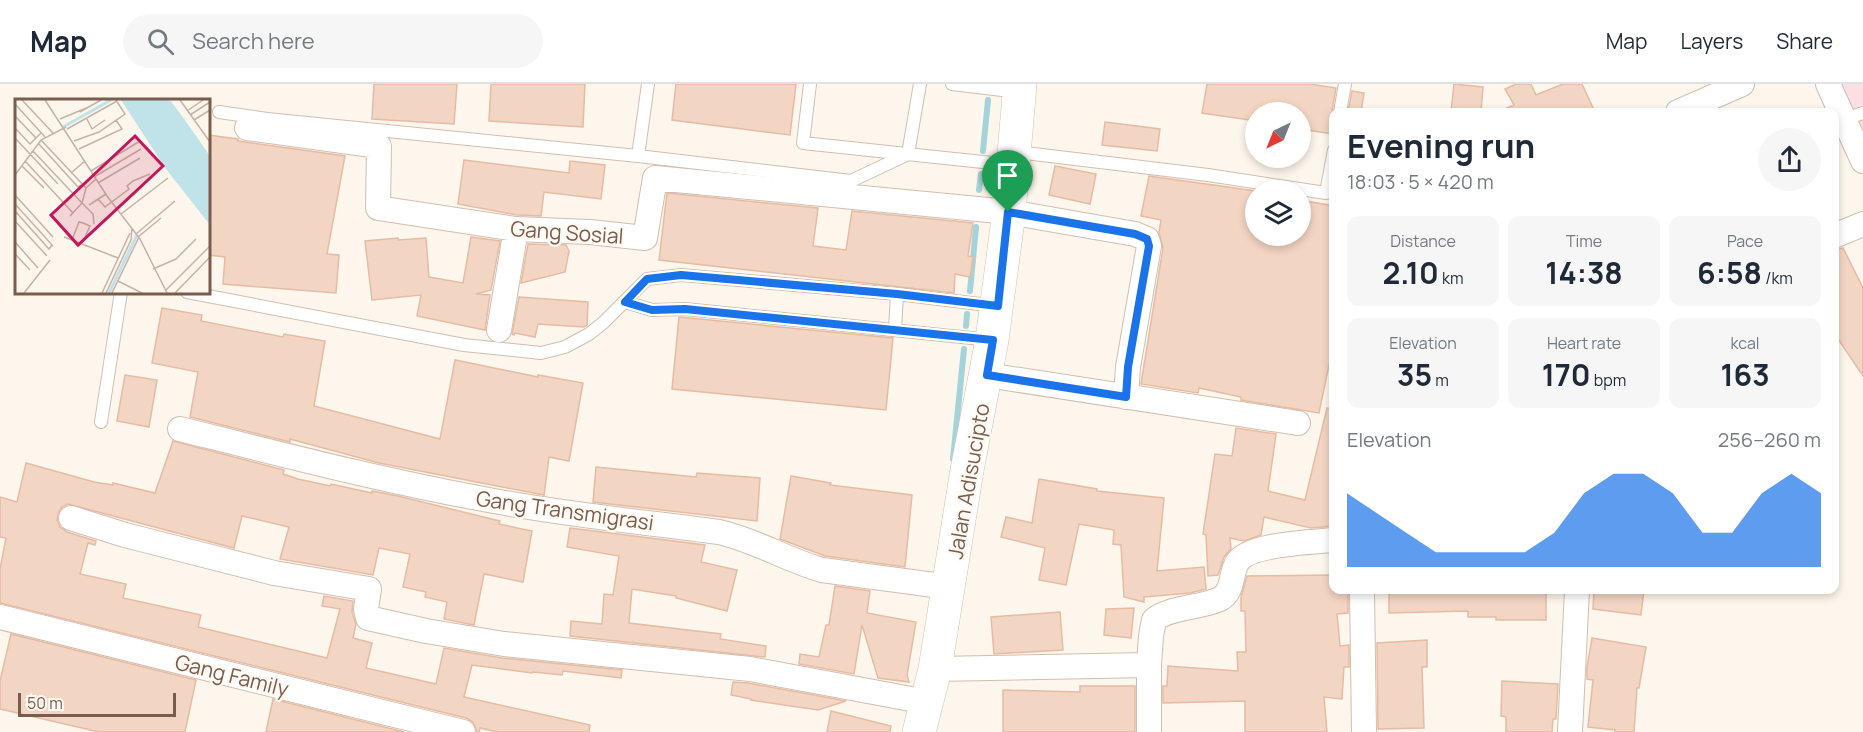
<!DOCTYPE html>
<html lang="en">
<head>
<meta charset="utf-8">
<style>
  :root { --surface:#fff; --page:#f6f6f7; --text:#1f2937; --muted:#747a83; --line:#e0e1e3; --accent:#1a73e8 }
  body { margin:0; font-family:Manrope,sans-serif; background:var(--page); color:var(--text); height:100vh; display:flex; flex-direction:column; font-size:22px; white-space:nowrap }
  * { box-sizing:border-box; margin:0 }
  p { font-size:20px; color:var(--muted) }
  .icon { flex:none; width:33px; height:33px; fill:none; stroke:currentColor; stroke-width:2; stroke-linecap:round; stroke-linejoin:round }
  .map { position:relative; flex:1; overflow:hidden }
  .details { position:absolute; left:1329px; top:24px; width:510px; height:486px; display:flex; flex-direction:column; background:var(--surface); border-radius:12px; box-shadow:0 3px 9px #0003 }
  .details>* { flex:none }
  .needle { width:39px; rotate:223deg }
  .tools { position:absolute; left:1245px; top:18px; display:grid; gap:12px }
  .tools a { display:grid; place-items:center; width:66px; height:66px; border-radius:50%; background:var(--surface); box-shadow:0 3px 9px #0003; font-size:30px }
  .scale { position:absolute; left:18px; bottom:15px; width:158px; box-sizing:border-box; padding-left:6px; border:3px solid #7a5c4d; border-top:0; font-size:16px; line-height:21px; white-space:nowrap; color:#7a5c4d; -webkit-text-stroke:4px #fffaf3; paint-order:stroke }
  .pin { position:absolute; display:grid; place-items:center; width:51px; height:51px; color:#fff; margin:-62px -26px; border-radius:50% 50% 50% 0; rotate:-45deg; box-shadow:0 0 6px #0007 }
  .pin .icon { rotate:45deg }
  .round { display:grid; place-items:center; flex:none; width:63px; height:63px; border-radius:32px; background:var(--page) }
  .overview { display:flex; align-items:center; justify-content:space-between; height:102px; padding:0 18px }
  h1 { font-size:33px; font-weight:700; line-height:45px }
  .stats { display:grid; grid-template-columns:repeat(3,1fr); gap:9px; height:102px; padding:6px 18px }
  .stats div { display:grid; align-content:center; border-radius:12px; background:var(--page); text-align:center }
  .stats b { font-size:30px; font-weight:700 }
  .stats small { font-size:16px; font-weight:400 }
  .stats p { font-size:16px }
  .chart { height:168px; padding:12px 18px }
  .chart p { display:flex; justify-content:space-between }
  .chart svg { width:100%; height:108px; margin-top:6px; fill:var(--accent); opacity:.7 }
  header { display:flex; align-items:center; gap:36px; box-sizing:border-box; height:84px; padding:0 30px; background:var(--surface); border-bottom:2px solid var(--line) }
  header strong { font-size:28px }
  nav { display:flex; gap:33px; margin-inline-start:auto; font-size:21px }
  .search { width:420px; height:54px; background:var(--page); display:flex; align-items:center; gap:15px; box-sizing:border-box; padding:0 21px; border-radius:33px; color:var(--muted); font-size:22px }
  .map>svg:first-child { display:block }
  .medical { fill:#fbdfe3 }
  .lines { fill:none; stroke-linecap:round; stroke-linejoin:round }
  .stream { stroke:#a5d3da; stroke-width:6 }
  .building { fill:#f3d5c3; stroke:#e6bba3; stroke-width:1.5 }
  .service-casing { stroke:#d1beb0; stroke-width:14 }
  .minor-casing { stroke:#d1beb0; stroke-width:26 }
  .secondary-casing { stroke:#d6c0b0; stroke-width:34 }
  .service { stroke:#fff; stroke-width:12 }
  .minor { stroke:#fff; stroke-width:24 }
  .secondary { stroke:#fff; stroke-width:33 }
  .route-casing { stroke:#fff; stroke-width:12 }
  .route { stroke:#1a73e8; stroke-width:8 }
  .labels { text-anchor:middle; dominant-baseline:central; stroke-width:4.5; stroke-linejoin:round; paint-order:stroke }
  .street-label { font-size:21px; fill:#7a5c4d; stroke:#fffaf3 }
  .inset-river { fill:none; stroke:#bfe3e8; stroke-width:3 }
  .inset-road { fill:none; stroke:#c5b3a7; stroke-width:1.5 }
  .view { fill:#c2185b; fill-opacity:0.15; stroke:#c2185b; stroke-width:3 }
  .inset-edge { fill:none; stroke:#7a5c4d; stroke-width:3 }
</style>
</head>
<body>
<header>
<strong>Map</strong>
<div class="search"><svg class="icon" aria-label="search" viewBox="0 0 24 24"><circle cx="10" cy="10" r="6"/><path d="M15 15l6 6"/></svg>Search here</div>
<nav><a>Map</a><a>Layers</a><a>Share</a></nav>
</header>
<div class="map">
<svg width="1863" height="648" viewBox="0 0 1863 648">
  <rect width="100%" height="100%" fill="#fdf6ec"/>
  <path class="medical" d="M1839 0H1863V54Z"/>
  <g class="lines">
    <path class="stream" d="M983 67 988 16
      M979 106 981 90
      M970 207 976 143
      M966 242 967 230
      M953 375 964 265"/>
  </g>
  <path class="building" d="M374 0H457L454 40 372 35Z
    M491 0H585L583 43 489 37Z
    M676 0H796L790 51 672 36Z
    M1207 0H1310L1336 4 1332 27 1334 50 1300 45V28H1256V37L1202 29Z
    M1454 0 1483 3 1481 28H1451Z
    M1516 0H1531L1536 11 1563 0H1582L1595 28H1498L1514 21 1505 5Z
    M1352 7 1364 9 1361 28H1348Z
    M1105 38 1160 45 1157 67 1102 61Z
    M208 51 238 55V57L345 72 327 170 339 171 336 209 223 200 225 173 208 171Z
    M464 76 569 89 570 77 605 81 601 115 544 108 541 132 517 131 458 120Z
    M1055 82 1096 90 1090 120 1049 111Z
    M1149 92 1256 107V152H1300V116L1334 122V257L1319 329 1241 316V313L1199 304 1198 309 1141 300 1163 164 1159 148 1161 136 1141 132Z
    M667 109 818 124 813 162 846 166 852 127 973 139 968 172 973 173 970 193 955 190 954 209 659 176Z
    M471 153 500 157 491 206 476 210 490 211 485 246 417 232 421 211 372 216 365 157 398 154V156L426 154 429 193 463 199Z
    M528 160 566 161 569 167 565 188 521 199Z
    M1843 164 1863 204V292L1834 249V166Z
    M519 213 588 218 587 241 584 243 538 240 535 253 515 249 514 251 512 250Z
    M162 224 202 231 201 237 283 253 284 250 325 257 314 322 440 355 455 276 538 293V291L583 299 569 377 549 373 544 411 379 379 290 355V358L190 333 198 288 152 279Z
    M679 233 893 254 886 326 672 305Z
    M125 291 157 296 149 343 117 337Z
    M1327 324 1334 325V442L1311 444 1264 433 1261 451 1244 457 1230 454 1231 465 1224 473 1218 491 1208 492 1206 451 1203 450 1215 370 1232 372 1236 344 1276 350 1268 407 1305 416Z
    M173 357 284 386 283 390 298 395 330 402 331 400 372 409V407L398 412 500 437 499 440 532 447 523 498 484 490 474 541 444 535 447 518 425 513 426 508 403 503 410 470 379 464 373 491 280 475 289 443 242 432 234 464 68 420 62 423 58 429 57 436 60 443 67 448 96 457 95 461 88 459 80 490 126 500 123 514 201 531 198 543 327 574 340 525 322 522 324 512 353 517 352 528 356 540 353 554 372 559 366 584 436 600 444 564 502 574 622 586 621 594 563 587 562 591 533 588 532 589 472 581 464 613 590 641 589 648H497L480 644 479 648H477L473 638 466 634 0 519V485L6 454 0 453V413L17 418 26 379 94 398 113 401V399L155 409Z
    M596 383 696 393 697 389 760 394 757 437 593 418Z
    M791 392 831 399 830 401 912 411 905 483 825 472 780 455Z
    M1039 395 1097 405V407L1164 414 1157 487 1204 483 1206 505 1190 509 1144 513V518L1124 513 1121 461 1113 460 1114 446 1079 440 1066 501 1039 496 1045 464 1001 453 1006 433 1032 439Z
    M570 444 705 461 701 478 737 486 727 527 676 514V512L632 505 629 539 721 550 720 555 766 562 765 573 570 552 571 537 602 540 604 510 613 511 619 472 567 463Z
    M1334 491V506H1348V529L1337 530 1340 562 1349 561V583H1344L1342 615 1324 613 1327 648H1245V617L1163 619V602H1167L1168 582 1238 587 1237 568H1246L1245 527H1241V513L1247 492Z
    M835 502 870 507 867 529 916 538 907 591 909 598 878 594 862 541 854 590 799 580 800 570 819 573 826 541H829Z
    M1389 506H1546V536H1496V533H1468V527L1389 529Z
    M1594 506H1644L1641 531 1593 525Z
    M1134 524 1131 554 1104 551 1106 525Z
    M1060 528 1063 566 994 570 991 533Z
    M11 550 196 596 185 648H99L0 625V597Z
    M1592 554 1646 563 1639 604H1637L1634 648H1615V646L1588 643 1593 596 1587 595V583Z
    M1427 556V583H1422L1424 644 1378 645 1377 559Z
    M1502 597 1558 600 1556 635H1553L1552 648H1506V633L1501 632Z
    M733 598 748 599 846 617 818 626 751 616V615L731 611Z
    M1080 602H1135V648H1003V606L1080 608Z
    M273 615 404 648H266Z
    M831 627 891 642 890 648H827Z"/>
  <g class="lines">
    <defs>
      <path id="service" d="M810 0 803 59 1011 81
        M952 0 1019 8
        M219 28 267 35 638 72 851 97 908 70
        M1340 28 1345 0
        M1845 35 1863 29
        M1017 68 1208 91 1326 109 1334 66
        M908 70 920 0
        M638 72 648 0
        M187 208 464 261 541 269 565 263 589 250 603 239 647 195 681 191 897 210 996 222
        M625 218 652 226 685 225 991 256
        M895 246 897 210
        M101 338 121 208"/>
      <path id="minor" d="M1828 0 1863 77
        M1678 28 1742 0
        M247 44 379 62 378 124 516 145 590 148 645 154 655 94 1009 128 1135 150 1147 155 1149 162 1128 283 1126 313
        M1834 152 1863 140
        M499 246 516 145
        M987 291 1298 339
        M180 345C284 371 388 398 494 417 568 431 644 438 719 448 755 456 787 476 822 486L949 503
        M71 434 125 451 274 489 369 505 366 525 368 534 426 547 504 560 750 585 927 618
        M1362 506 1364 648
        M0 533 463 648
        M1149 581 1151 552 1154 536C1169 523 1201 524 1220 515 1234 507 1230 491 1237 479 1247 460 1313 458 1334 456
        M935 585 1149 581V648
        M1570 648 1577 506"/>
      <path id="secondary" d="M919 648 935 585 967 386 992 256 1009 128 1020 0"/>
    </defs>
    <use href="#service" class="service-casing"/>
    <use href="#minor" class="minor-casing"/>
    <use href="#secondary" class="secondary-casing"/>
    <use href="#service" class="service"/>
    <use href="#minor" class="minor"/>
    <use href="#secondary" class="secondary"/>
  </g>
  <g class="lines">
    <defs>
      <path id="route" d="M1008 128 1135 150 1147 155 1149 162 1128 283 1126 313 987 291 993 256 685 225 652 226 625 218 647 195 681 191 897 210 998 222Z"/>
    </defs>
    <use href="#route" class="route-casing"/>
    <use href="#route" class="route"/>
  </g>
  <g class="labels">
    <g class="street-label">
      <text transform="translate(567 148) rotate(4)">Gang Sosial</text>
      <text transform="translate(968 397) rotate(-80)">Jalan Adisucipto</text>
      <text transform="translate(565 426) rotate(8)">Gang Transmigrasi</text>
      <text transform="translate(232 591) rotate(14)">Gang Family</text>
    </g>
  </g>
  <g transform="translate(15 15)">
    <rect width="195" height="195" fill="#fdf6ec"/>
    <path d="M106 1H155L167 17 195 57V126L151 70Z" fill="#bfe3e8"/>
    <path class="inset-river" d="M48 28 96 1M94 194 122 136"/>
    <path class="inset-road" d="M7 1 38 34M30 1 92 97 125 140 152 194M165 1 195 43M0 5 30 38M172 12 188 1M65 13 86 1M175 16 195 3M0 17 21 39M45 20 76 7M72 20 77 30 90 21M179 21 195 11M0 29 15 45 26 34M52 30 102 2M0 39 43 85M26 41 71 89 81 80M59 42 84 33 110 15 101 1M23 44 63 88 68 85M64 50 107 30 101 21M18 52 67 104 71 89M10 62 58 114M7 67 29 89M76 72 125 42M56 74 70 62M0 76 26 41 51 28M79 78 126 50M83 84 125 59M0 96 38 138M83 100 90 108 114 90 112 87 118 82 135 75M0 105 38 147M74 106 91 95M0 112 34 150 37 146M106 115 153 79M55 117 67 104 78 115 79 125M0 122 32 157M121 135 160 102M49 138 103 159M123 138 146 119M57 141 64 123 68 124 75 127 67 145M0 143 23 169M0 155 15 171M138 170 161 160 181 140M103 182 127 194M150 192 195 147M9 194 35 161M87 194 115 134M91 194 116 141 117 129M97 194 124 138M160 194 195 158"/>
    <path class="view" d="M120 37 148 67 63 146 36 116Z"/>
    <rect width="195" height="195" class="inset-edge"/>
  </g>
</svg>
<div class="tools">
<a><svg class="needle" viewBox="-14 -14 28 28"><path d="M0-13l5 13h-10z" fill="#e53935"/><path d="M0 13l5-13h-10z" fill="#747a83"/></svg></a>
<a><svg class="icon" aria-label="layers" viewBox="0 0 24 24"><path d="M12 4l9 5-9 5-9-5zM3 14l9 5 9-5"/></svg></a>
</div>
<div class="scale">50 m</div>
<div class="pin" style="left:1008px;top:128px;background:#1e9e55"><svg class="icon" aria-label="arrive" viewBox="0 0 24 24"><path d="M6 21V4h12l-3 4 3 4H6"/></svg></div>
<section class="details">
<div class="overview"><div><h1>Evening run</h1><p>18:03 · 5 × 420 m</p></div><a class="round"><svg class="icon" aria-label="share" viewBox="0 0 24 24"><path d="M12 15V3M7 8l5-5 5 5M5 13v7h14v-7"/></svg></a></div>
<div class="stats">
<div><p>Distance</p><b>2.10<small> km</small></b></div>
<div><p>Time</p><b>14:38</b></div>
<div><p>Pace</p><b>6:58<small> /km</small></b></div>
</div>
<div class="stats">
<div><p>Elevation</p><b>35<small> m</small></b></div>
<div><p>Heart rate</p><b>170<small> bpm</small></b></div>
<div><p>kcal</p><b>163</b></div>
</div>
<div class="chart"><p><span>Elevation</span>256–260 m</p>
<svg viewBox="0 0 160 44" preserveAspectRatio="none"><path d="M0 44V14L10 22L20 30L30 38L40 38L50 38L60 38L70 30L80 14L90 6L100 6L110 14L120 30L130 30L140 14L150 6L160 14V44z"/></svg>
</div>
</section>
</div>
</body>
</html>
